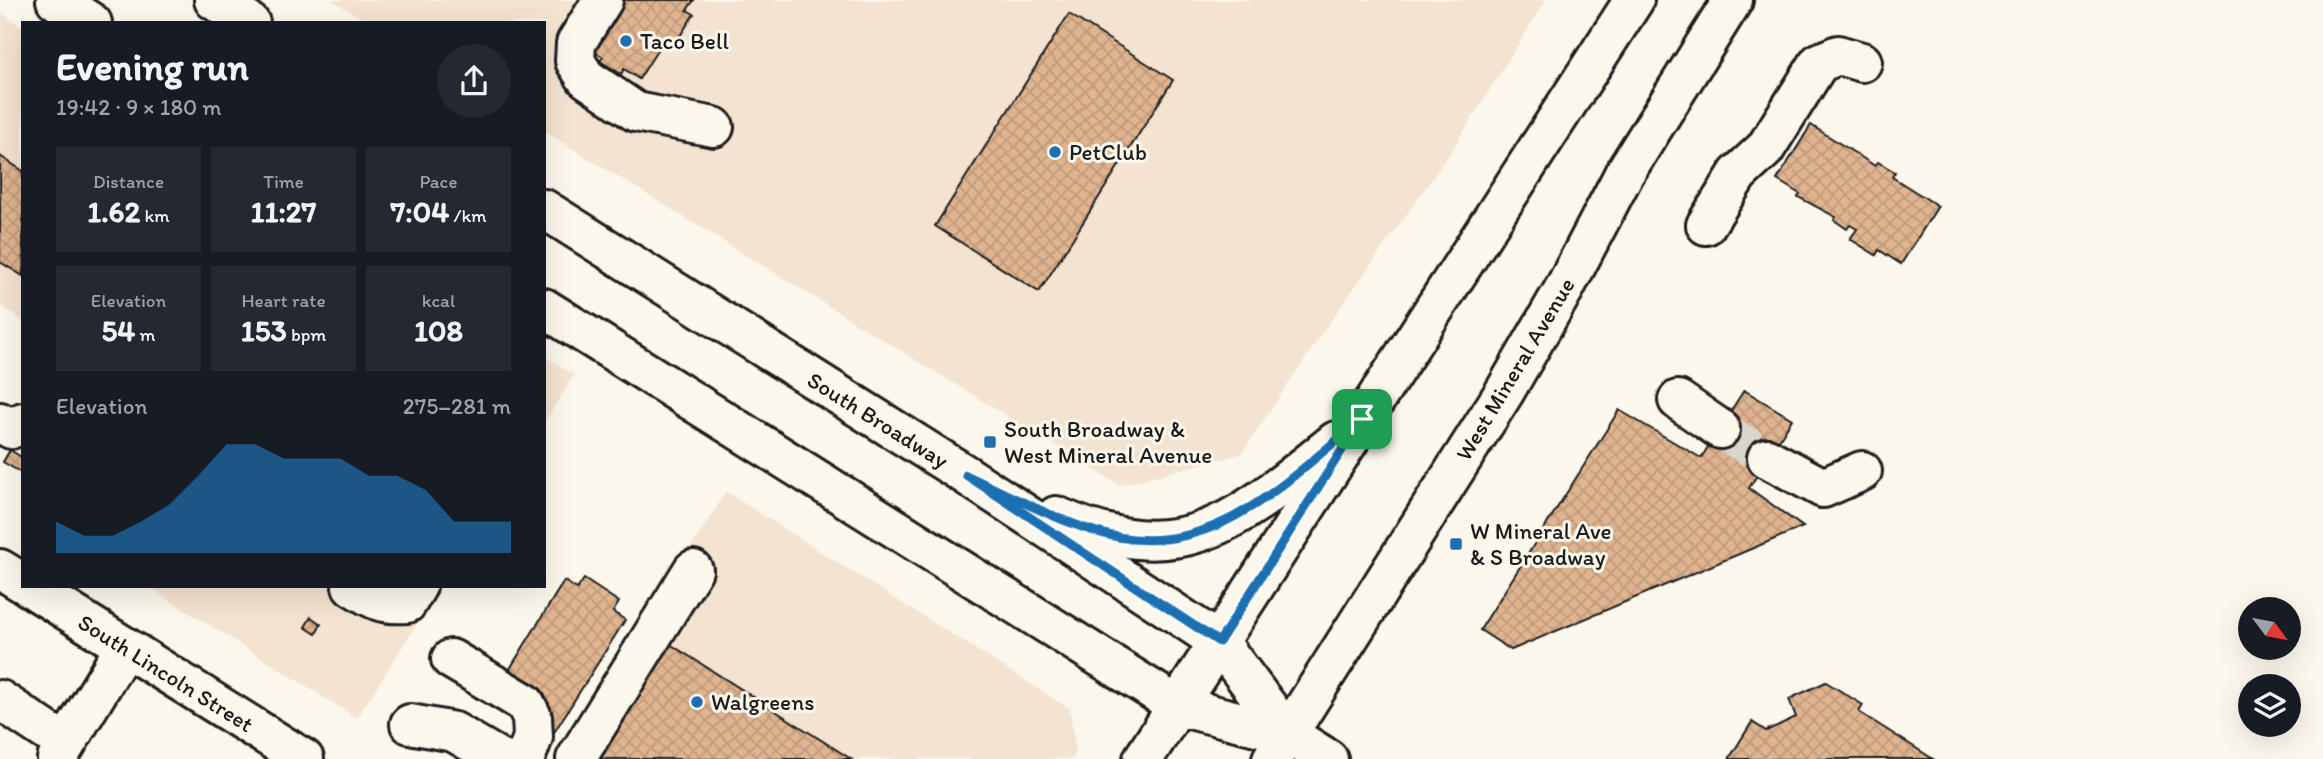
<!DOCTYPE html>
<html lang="en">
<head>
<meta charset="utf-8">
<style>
  :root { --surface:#171b24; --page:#242831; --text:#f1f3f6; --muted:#9ea1a6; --accent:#1f6fb2 }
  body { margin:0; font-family:Itim,sans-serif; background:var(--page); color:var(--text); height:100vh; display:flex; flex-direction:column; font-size:26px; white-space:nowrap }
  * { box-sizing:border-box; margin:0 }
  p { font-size:23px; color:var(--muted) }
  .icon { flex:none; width:38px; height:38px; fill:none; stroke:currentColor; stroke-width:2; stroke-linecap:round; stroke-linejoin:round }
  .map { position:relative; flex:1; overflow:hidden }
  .sheet { position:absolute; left:21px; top:21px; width:525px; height:567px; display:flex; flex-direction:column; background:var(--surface); border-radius:0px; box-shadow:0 7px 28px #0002 }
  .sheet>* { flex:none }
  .needle { width:46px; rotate:122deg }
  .buttons { position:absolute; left:2238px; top:597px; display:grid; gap:14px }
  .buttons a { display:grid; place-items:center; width:63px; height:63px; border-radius:50%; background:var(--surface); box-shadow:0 7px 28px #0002; font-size:35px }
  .pin { position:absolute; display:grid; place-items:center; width:60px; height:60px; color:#fff; margin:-30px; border-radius:14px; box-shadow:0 4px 10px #0006 }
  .round { display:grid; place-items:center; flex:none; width:74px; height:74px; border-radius:37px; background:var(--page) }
  .summary { display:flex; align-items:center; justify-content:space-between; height:119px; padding:0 35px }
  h1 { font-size:38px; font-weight:700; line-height:52px }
  .figures { display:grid; grid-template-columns:repeat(3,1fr); gap:10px; height:119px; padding:7px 35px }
  .figures div { display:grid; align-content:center; border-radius:0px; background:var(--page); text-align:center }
  .figures b { font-size:30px; font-weight:700 }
  .figures small { font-size:19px; font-weight:400 }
  .figures p { font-size:19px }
  .chart { height:196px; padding:14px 35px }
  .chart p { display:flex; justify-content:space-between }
  .chart svg { width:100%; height:126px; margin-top:7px; fill:var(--accent); opacity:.7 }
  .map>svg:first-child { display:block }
  .built { fill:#f3e3d0 }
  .building { fill:url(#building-cross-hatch); stroke:#1c1c1c; stroke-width:2 }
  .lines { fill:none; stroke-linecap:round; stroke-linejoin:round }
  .minor-tunnel { stroke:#dad6cd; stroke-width:38; stroke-dasharray:38 19; stroke-linecap:butt }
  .minor-casing { stroke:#1c1c1c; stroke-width:44 }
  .major-casing { stroke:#1c1c1c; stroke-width:44 }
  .minor { stroke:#fbf7ec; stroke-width:38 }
  .major { stroke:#fbf7ec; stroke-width:38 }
  .route-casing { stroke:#fff; stroke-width:14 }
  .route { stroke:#1f6fb2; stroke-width:9 }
  .poi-dot { fill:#1f6fb2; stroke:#fbf7ec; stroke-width:2.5 }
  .labels { text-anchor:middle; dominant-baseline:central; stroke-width:6; stroke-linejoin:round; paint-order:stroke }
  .poi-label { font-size:23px; fill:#1c1c1c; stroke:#fbf7ec; text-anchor:start }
  .street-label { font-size:23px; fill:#1c1c1c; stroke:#fbf7ec }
</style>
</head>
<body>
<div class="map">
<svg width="2323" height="759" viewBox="0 0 2323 759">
  <defs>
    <pattern id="building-cross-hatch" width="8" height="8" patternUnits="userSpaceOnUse" patternTransform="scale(1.75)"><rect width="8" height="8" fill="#dfb48f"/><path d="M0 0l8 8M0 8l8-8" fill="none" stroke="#bf9a7b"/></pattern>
  </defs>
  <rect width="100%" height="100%" fill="#fbf7ec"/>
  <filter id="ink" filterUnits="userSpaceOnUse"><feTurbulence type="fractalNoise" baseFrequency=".0143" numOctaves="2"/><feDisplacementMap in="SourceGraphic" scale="14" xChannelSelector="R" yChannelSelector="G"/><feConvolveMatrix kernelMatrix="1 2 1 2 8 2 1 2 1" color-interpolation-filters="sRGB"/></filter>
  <g filter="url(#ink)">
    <path class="built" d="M332 0H1546L1450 153 1323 332 1241 454 1119 485 544 131V23H369Z
      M0 12 23 27V320L0 305Z
      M544 356 574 375 544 423Z
      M726 492 1070 709 1076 753 1072 759H555Z
      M147 586H441L357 718Z"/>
    <path class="building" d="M607 0H694L687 10 694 14 675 44 665 38 639 79 624 69 621 74 600 61 603 57 586 47Z
      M1069 14 1173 80 1039 292 935 226Z
      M1811 125 1875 166 1878 162 1895 172 1892 177 1938 206 1901 264 1879 250 1876 255 1850 239 1857 229 1850 225 1847 229 1834 220 1836 217 1798 197 1800 194 1777 180Z
      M0 156 23 171V276L0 262Z
      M1744 390 1792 419 1749 488 1803 527 1511 650 1480 630 1619 410 1701 458Z
      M10 450 23 458V468L20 472 3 462Z
      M584 579 619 602 613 612 625 620 548 742 503 680 564 581 577 589Z
      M311 617 321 624 316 634 305 627Z
      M670 644 851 759H597Z
      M1826 682 1863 705 1859 712 1933 759H1729L1752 722 1766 731 1796 717 1789 699Z"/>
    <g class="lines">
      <path class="minor-tunnel" d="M1720 429 1767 458"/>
      <defs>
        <path id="minor" d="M603 0 576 43 575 61 586 78 636 112 714 127
          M1706 225 1738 174 1765 149 1819 63 1838 55 1862 62
          M1678 400 1720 429
          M0 422 11 429 23 422
          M1767 458 1823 488 1862 471
          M0 569 23 583
          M28 586 304 759
          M352 586C373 599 381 605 407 603L417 586
          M451 659 525 703 532 717 533 737 525 759
          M0 700 66 744
          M410 724 454 732 500 759
          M57 759 125 647
          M576 759 693 570"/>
        <path id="major" d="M56 0 92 23
          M214 0 250 23
          M544 209 966 475 1219 642 1288 734
          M544 308 1178 706 1288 734 1328 759
          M1056 516C1185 573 1239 519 1336 441
          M1143 759 1634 0
          M1272 759 1505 391 1564 289 1624 174 1733 0"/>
      </defs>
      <use href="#minor" class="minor-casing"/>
      <use href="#major" class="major-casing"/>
      <use href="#minor" class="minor"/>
      <use href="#major" class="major"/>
    </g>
  </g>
  <g class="lines" filter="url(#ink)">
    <defs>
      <path id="route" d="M1362 419 1219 642 966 475C1009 495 1052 518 1097 532 1210 566 1283 483 1362 419Z"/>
    </defs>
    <use href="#route" class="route-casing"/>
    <use href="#route" class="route"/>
  </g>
  <g class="poi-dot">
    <circle cx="626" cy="41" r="7"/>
    <circle cx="1055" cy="152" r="7"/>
    <rect x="983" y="435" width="14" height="14" rx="3.5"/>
    <rect x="1449" y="537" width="14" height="14" rx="3.5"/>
    <circle cx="697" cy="702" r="7"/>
  </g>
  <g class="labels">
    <g class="poi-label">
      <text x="640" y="41">Taco Bell</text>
      <text x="1069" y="152">PetClub</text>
      <text x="1004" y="429">South Broadway &amp;<tspan x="1004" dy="26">West Mineral Avenue</tspan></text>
      <text x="1470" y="531">W Mineral Ave<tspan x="1470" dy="26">&amp; S Broadway</tspan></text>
      <text x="711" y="702">Walgreens</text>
    </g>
    <g class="street-label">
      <text transform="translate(1515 369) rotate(-59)">West Mineral Avenue</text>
      <text transform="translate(878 420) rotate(32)">South Broadway</text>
      <text transform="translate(166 673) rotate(32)">South Lincoln Street</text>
    </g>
  </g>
</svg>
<div class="buttons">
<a><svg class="needle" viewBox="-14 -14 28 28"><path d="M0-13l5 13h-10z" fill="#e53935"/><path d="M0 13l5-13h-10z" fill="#9ea1a6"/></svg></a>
<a><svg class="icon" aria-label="layers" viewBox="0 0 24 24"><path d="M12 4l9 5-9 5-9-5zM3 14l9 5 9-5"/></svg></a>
</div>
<div class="pin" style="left:1362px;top:419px;background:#1e9e55"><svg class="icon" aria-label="arrive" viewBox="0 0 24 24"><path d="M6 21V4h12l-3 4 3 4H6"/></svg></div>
<section class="sheet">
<div class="summary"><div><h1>Evening run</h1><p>19:42 · 9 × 180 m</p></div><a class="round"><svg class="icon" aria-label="share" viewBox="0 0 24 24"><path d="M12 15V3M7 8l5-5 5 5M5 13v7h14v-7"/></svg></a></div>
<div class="figures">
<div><p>Distance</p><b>1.62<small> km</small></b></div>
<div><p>Time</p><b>11:27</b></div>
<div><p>Pace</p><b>7:04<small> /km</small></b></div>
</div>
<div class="figures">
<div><p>Elevation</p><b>54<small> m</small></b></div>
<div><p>Heart rate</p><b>153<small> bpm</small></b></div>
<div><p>kcal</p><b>108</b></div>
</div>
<div class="chart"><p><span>Elevation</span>275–281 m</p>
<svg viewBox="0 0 160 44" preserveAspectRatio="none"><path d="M0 44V33L10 38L20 38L30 33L40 27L50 17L60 6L70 6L80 11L90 11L100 11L110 17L120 17L130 22L140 33L150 33L160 33V44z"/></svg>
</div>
</section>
</div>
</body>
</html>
